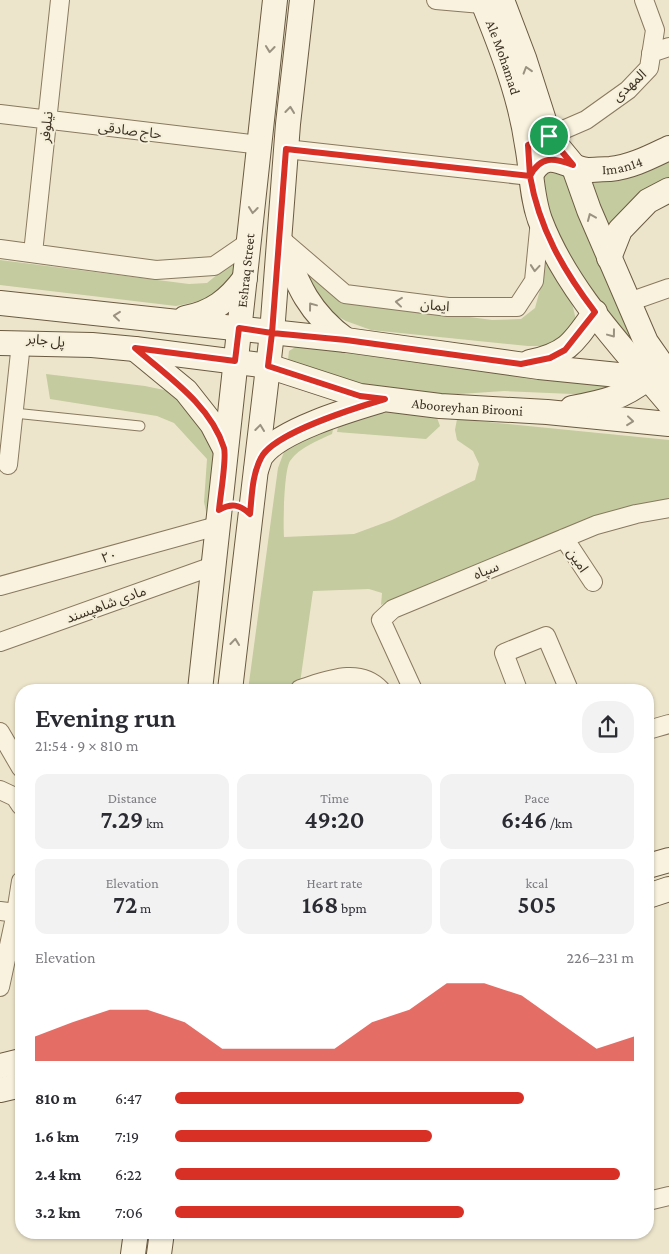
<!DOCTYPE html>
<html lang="en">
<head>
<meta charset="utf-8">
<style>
  :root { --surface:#fff; --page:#f2f2f3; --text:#2b2b33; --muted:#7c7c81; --accent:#d93025 }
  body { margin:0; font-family:"Crimson Pro","Noto Sans Arabic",serif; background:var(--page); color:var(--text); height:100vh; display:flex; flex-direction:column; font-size:19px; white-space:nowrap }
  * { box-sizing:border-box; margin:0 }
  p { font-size:16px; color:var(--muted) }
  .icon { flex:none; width:28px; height:28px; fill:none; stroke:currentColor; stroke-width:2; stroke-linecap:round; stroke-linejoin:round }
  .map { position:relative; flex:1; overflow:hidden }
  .details { position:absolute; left:15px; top:684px; width:639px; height:555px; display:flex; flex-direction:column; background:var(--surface); border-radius:20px; box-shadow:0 1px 4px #0004 }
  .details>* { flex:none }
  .pin { position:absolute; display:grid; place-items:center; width:42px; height:42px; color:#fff; margin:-21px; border:2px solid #fff; border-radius:50%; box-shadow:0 1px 5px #0007 }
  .round { display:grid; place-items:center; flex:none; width:52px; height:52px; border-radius:20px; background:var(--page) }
  .summary { display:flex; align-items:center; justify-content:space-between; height:85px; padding:0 20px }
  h1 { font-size:28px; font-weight:600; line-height:38px }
  .metrics { display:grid; grid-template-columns:repeat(3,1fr); gap:8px; height:85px; padding:5px 20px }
  .metrics div { display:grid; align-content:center; border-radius:12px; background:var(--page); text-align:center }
  .metrics b { font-size:25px; font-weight:600 }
  .metrics small { font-size:14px; font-weight:400 }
  .metrics p { font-size:14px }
  .chart { height:140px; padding:10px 20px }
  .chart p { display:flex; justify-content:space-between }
  .chart svg { width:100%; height:90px; margin-top:5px; fill:var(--accent); opacity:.7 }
  ul { padding:0 20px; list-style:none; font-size:16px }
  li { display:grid; grid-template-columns:80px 60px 1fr; align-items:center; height:38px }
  li i { height:12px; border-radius:6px; background:var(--accent) }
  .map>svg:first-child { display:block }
  .green { fill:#c3cb9f }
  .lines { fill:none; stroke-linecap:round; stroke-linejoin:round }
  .lane-casing { stroke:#897960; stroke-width:11 }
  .street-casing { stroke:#897960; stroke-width:20 }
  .secondary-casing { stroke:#6b5a42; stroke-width:26 }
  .lane { stroke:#f8f2de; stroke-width:9 }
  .street { stroke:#f8f2de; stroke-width:18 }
  .secondary { stroke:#f8f2de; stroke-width:24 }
  .oneway { stroke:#9a9180 }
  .route-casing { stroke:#fff; stroke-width:10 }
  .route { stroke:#d93025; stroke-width:6 }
  .labels { text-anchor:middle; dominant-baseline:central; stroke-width:4; stroke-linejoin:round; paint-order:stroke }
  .street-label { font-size:14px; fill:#3b3022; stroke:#f5efda }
</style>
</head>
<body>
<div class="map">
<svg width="669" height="1254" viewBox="0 0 669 1254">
  <rect width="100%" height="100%" fill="#ede5cb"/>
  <path class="green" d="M669 156V183L610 235 585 179Z
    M545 169 570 172 640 354 573 269 535 178Z
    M241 255C235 295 211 299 176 306L0 285V260L189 284 207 283Z
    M544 255 570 295 576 320 568 336 552 346H528L371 330 346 321 325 309 309 289 300 260C315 279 328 292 351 301L492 320 521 319 535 308 541 286Z
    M297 346 631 381 596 395 504 391 445 395 382 392 297 366 288 360 289 351Z
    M46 374 145 386 174 392 196 418 219 458 208 521 204 502 207 459 174 423 157 416 50 399Z
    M381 410 436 415 440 426 426 439 337 432 339 422Z
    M457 419 669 440V500L616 510 381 605 382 593 369 589 313 591 299 690H248L278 468 285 449 334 425 332 434C317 441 300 447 290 461 284 470 283 524 284 537L354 534 392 520 475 480 479 464 473 451 457 440 455 430Z"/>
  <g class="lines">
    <defs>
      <path id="lane" d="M14 413 140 426"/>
      <path id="street" d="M436 0 493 5
        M651 53 669 47
        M0 114 260 145
        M549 136 586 120 628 90 649 68 655 30 644 0
        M286 149 530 176
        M281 239 345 294 448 307H517L534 281 540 220
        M0 249 156 270 214 266 249 242
        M33 253 60 0
        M629 302 669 288
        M8 465 21 343
        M564 538 593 582
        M0 586 217 526
        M0 642 213 566
        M300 689C326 681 359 666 381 690
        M413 690 381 620 393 609 596 525 636 514 669 508
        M518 690 504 653 546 636 569 690
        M648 730 669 724
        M0 732 21 768
        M0 790 15 797 21 806
        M0 911 16 913 0 987
        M16 913 21 881
        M648 1201 669 1196"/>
      <g id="secondary">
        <path id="s1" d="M482 0C501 47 520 95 527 145 532 171 531 195 540 220 566 289 622 347 669 403"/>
        <path d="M502 0 524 58 549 136 573 165 589 210 646 342 669 375"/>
        <path id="s2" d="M530 176C547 145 564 167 587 170 594 170 603 169 610 169 631 167 650 157 669 148"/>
        <path d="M282 244C298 286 309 313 346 340"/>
        <path d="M609 258 620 230 648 201 669 190"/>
        <path d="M0 303 346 340 539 367 648 378H669"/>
        <path d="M185 318C212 313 229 300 245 278"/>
        <path id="s3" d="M0 343 92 345 135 349 268 366 360 396 440 406 547 412 669 424"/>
        <path d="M135 349 186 391 212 424 225 449"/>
        <path d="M530 362C568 354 574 342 595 312"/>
        <path d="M572 408C605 402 622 398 648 378"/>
        <path d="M256 470C258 466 259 459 262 455 281 430 349 410 379 401"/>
        <path id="s4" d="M200 690 275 0"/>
        <path d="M230 690 272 333 288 124 302 0"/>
        <path d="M648 866 669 860"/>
        <path d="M648 896 669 889"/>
        <path d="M0 1066 21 1061"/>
        <path d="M0 1090 21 1085"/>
        <path d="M133 1254 136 1232"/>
        <path d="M159 1254 162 1232"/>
      </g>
    </defs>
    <use href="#lane" class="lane-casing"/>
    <use href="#street" class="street-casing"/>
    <use href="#secondary" class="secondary-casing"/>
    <use href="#lane" class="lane"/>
    <use href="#street" class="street"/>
    <use href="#secondary" class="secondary"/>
  </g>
  <defs><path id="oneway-chevron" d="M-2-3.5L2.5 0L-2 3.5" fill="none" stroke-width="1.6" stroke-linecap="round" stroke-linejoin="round" transform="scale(1.25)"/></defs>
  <g class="oneway">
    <use href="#oneway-chevron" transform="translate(270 49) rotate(96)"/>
    <use href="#oneway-chevron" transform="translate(527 70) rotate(-107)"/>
    <use href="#oneway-chevron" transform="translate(290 110) rotate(-84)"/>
    <use href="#oneway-chevron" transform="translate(253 210) rotate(97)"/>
    <use href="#oneway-chevron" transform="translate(591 217) rotate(-113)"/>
    <use href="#oneway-chevron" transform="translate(535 268) rotate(95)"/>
    <use href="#oneway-chevron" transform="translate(399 302) rotate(-174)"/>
    <use href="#oneway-chevron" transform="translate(312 306) rotate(-127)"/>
    <use href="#oneway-chevron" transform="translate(117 316) rotate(-174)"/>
    <use href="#oneway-chevron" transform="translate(612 334) rotate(53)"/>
    <use href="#oneway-chevron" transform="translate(630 421) rotate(6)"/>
    <use href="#oneway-chevron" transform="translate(260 428) rotate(-83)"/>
    <use href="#oneway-chevron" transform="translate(235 642) rotate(-84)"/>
  </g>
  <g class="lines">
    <defs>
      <path id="route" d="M549 136 528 145 530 176 286 149 272 333 239 328 235 361 135 348C167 376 211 405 224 448 227 458 220 497 219 510 231 503 239 504 250 514 252 495 252 475 261 458 273 433 358 407 385 399L360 396 268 366 272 333 346 340 521 364 550 358 565 350 595 312C563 270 539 228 530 176 541 155 554 158 573 165L549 136"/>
    </defs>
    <use href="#route" class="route-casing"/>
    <use href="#route" class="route"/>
  </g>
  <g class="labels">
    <g class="street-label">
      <text stroke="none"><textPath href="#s1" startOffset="61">Ale Mohamad</textPath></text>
      <text transform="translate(629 85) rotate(-42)">المهدی</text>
      <text transform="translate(46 127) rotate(-84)">نیلوفر</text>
      <text transform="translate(130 130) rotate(7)">حاج صادقی</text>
      <text stroke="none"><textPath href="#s2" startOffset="101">Iman14</textPath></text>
      <text stroke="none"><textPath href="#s4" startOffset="422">Eshraq Street</textPath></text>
      <text transform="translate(435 305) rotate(5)">ایمان</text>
      <text transform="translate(46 340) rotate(6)">پل جابر</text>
      <text stroke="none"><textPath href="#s3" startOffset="474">Abooreyhan Birooni</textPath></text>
      <text transform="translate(109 556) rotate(-16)">۲۰</text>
      <text transform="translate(578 560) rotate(56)">امین</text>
      <text transform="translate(486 570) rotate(-22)">سپاه</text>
      <text transform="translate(106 604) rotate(-20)">مادی شاهپسند</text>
    </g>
  </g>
</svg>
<div class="pin" style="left:549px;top:136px;background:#1e9e55"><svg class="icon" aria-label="arrive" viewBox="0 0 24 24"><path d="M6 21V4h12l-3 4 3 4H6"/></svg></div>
<section class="details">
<div class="summary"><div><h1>Evening run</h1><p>21:54 · 9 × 810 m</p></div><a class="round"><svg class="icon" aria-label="share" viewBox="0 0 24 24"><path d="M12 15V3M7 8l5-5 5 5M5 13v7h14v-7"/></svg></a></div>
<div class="metrics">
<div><p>Distance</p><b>7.29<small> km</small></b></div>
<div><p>Time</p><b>49:20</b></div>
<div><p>Pace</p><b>6:46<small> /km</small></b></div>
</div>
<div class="metrics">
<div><p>Elevation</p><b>72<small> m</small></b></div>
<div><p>Heart rate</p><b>168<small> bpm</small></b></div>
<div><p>kcal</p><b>505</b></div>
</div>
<div class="chart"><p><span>Elevation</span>226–231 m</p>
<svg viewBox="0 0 160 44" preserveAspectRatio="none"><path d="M0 44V32L10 25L20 19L30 19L40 25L50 38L60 38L70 38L80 38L90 25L100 19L110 6L120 6L130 12L140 25L150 38L160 32V44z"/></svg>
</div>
<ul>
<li><b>810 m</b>6:47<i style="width:76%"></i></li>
<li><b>1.6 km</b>7:19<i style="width:56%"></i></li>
<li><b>2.4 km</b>6:22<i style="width:97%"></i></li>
<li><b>3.2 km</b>7:06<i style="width:63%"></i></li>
</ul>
</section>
</div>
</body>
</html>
